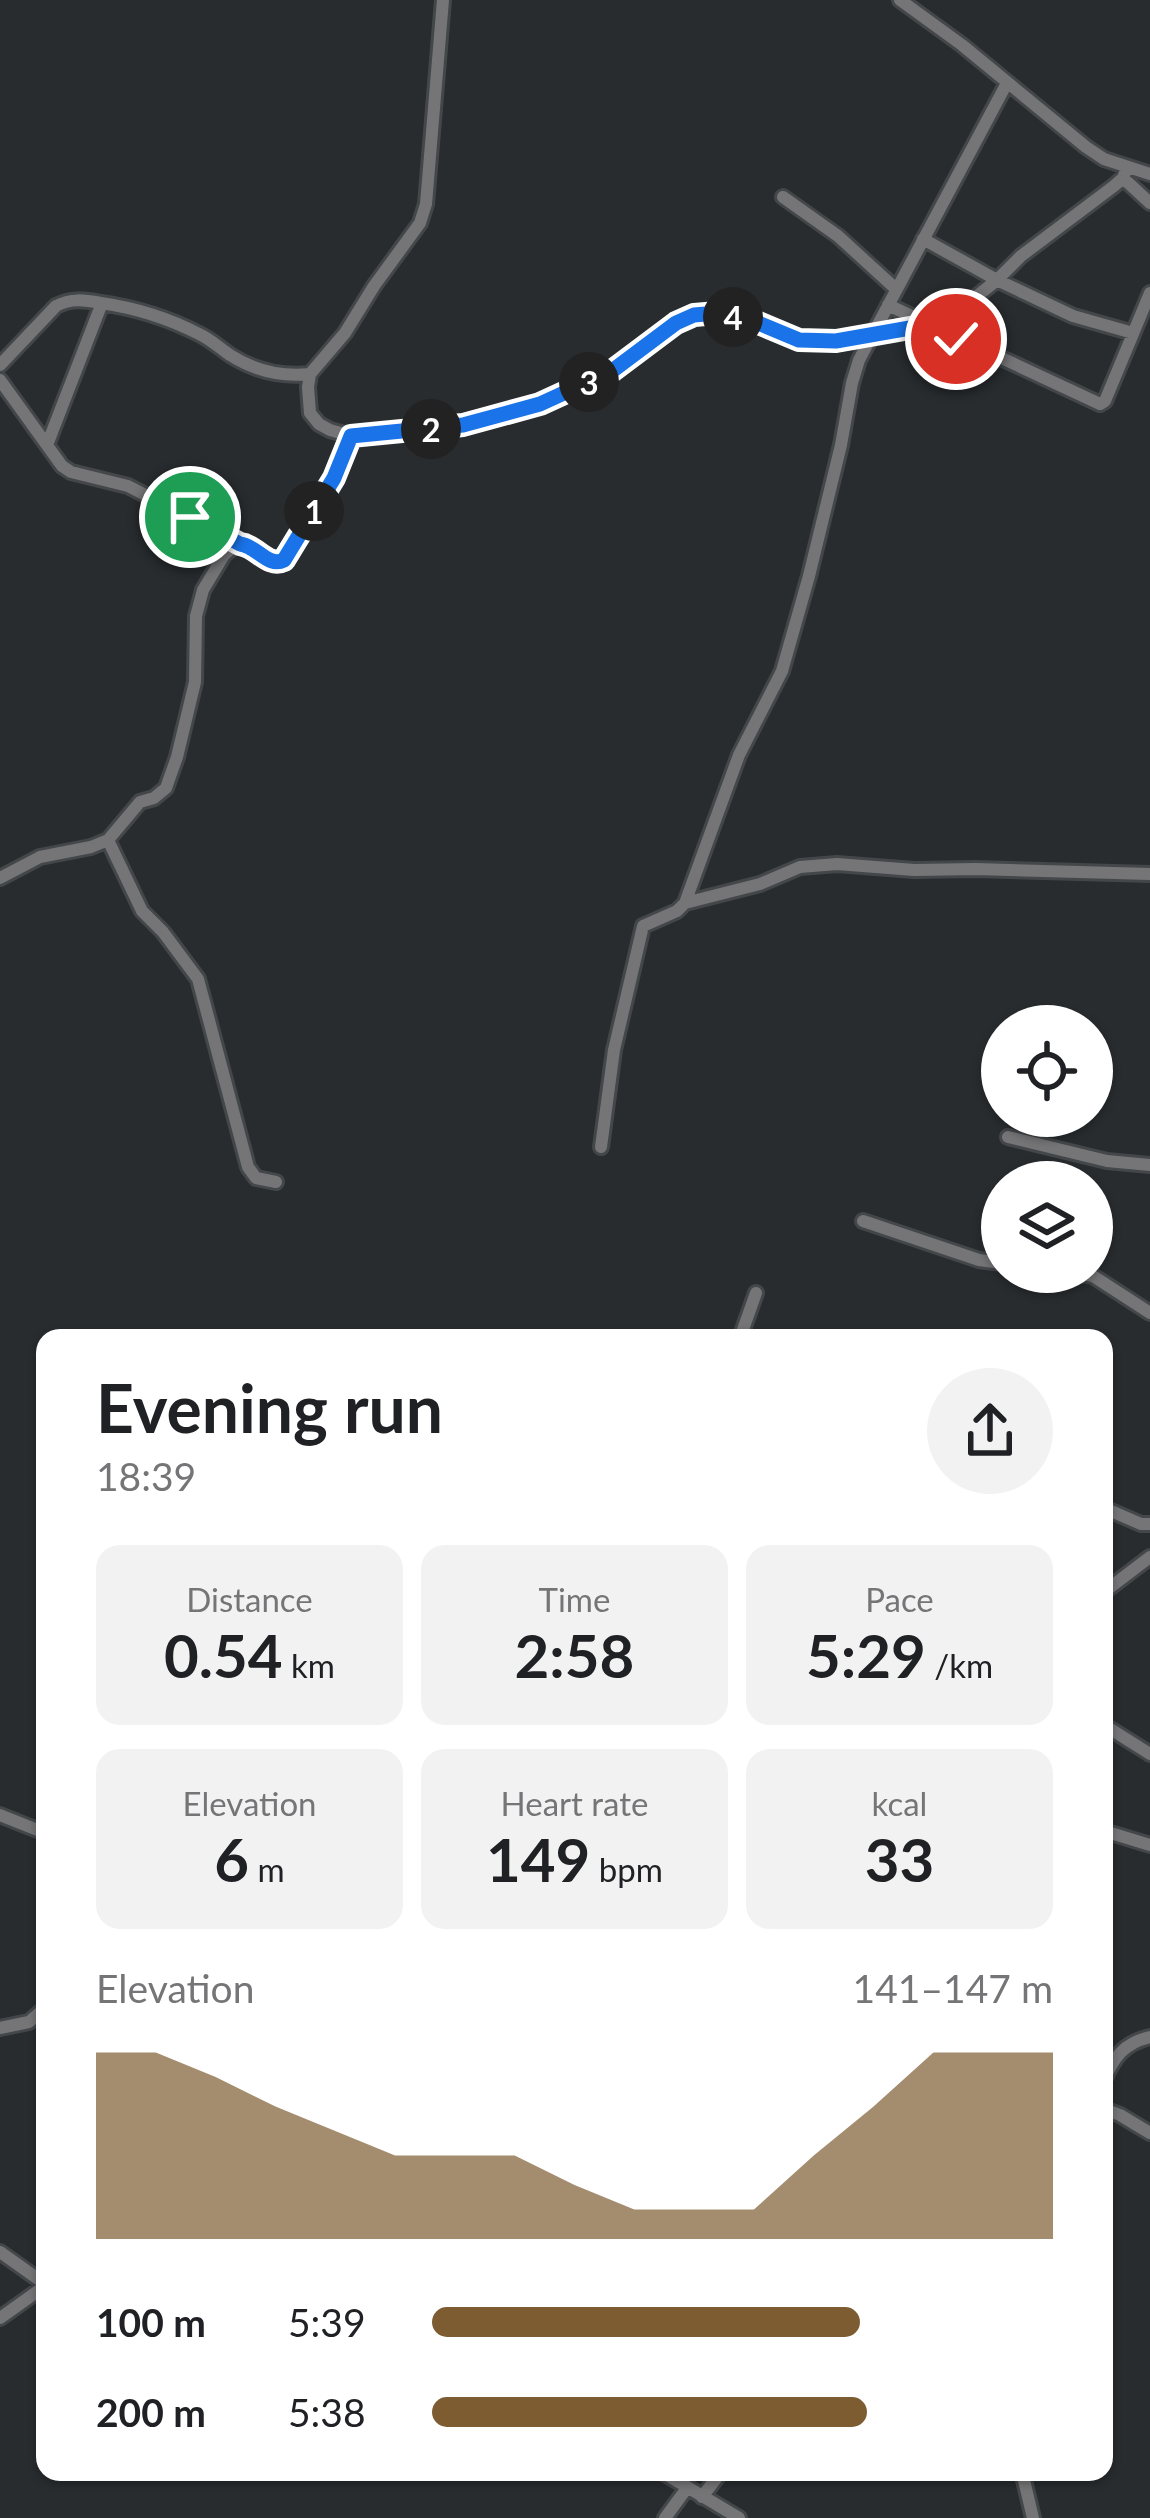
<!DOCTYPE html>
<html lang="en">
<head>
<meta charset="utf-8">
<style>
  :root { --surface:#fff; --page:#f2f2f2; --text:#202124; --muted:#757577; --accent:#7e5c31 }
  body { margin:0; font-family:Lato,sans-serif; background:var(--page); color:var(--text); height:100vh; display:flex; flex-direction:column; font-size:45px; white-space:nowrap }
  * { box-sizing:border-box; margin:0 }
  p { font-size:39px; color:var(--muted) }
  .icon { flex:none; width:66px; height:66px; fill:none; stroke:currentColor; stroke-width:2; stroke-linecap:round; stroke-linejoin:round }
  .map { position:relative; flex:1; overflow:hidden }
  .sheet { position:absolute; left:36px; top:1329px; width:1077px; height:1152px; display:flex; flex-direction:column; background:var(--surface); border-radius:24px; box-shadow:0 3px 9px #0004 }
  .sheet>* { flex:none }
  .tools { position:absolute; left:981px; top:1005px; display:grid; gap:24px }
  .tools a { display:grid; place-items:center; width:132px; height:132px; border-radius:50%; background:var(--surface); box-shadow:0 3px 9px #0004; font-size:60px }
  .pin { position:absolute; display:grid; place-items:center; width:102px; height:102px; color:#fff; margin:-51px; border:6px solid #fff; border-radius:50%; box-shadow:0 3px 12px #0007 }
  .km { position:absolute; width:60px; height:60px; margin:-30px; border-radius:50%; background:#222; color:#fff; font-size:33px; line-height:60px; text-align:center }
  .round { display:grid; place-items:center; flex:none; width:126px; height:126px; border-radius:63px; background:var(--page) }
  .overview { display:flex; align-items:center; justify-content:space-between; height:204px; padding:0 60px }
  h1 { font-size:66px; font-weight:700; line-height:90px }
  .metrics { display:grid; grid-template-columns:repeat(3,1fr); gap:18px; height:204px; padding:12px 60px }
  .metrics div { display:grid; align-content:center; border-radius:24px; background:var(--page); text-align:center }
  .metrics b { font-size:60px; font-weight:700 }
  .metrics small { font-size:33px; font-weight:400 }
  .metrics p { font-size:33px }
  .chart { height:336px; padding:24px 60px }
  .chart p { display:flex; justify-content:space-between }
  .chart svg { width:100%; height:216px; margin-top:12px; fill:var(--accent); opacity:.7 }
  ul { padding:0 60px; list-style:none; font-size:39px }
  li { display:grid; grid-template-columns:192px 144px 1fr; align-items:center; height:90px }
  li i { height:30px; border-radius:15px; background:var(--accent) }
  .map>svg:first-child { display:block }
  .lines { fill:none; stroke-linecap:round; stroke-linejoin:round }
  .minor-casing { stroke:#43474a; stroke-width:18 }
  .minor { stroke:#757577; stroke-width:12 }
  .route-casing { stroke:#fff; stroke-width:24 }
  .route { stroke:#1a73e8; stroke-width:15 }
</style>
</head>
<body>
<div class="map">
<svg width="1150" height="2518" viewBox="0 0 1150 2518">
  <rect width="100%" height="100%" fill="#282c2f"/>
  <g class="lines">
    <defs>
      <path id="minor" d="M443 0 426 204 420 223 374 286 345 333 310 374 308 387 310 413 319 424 330 430 351 436 463 425 540 404 612 371 675 323 694 315 718 313 756 322 798 340 836 341 870 337 946 321 997 280 1021 256 1114 186 1123 178 1127 167
        M900 0 962 45 1086 147 1104 159 1150 174
        M1123 178 1150 203
        M783 197 838 236 896 289
        M923 239 997 280 1073 316 1133 333
        M888 305 1100 404 1105 401 1150 293
        M0 365 56 306C71 298 84 300 101 303 136 308 168 318 199 334 210 339 220 348 230 355 255 371 282 377 310 374
        M0 380 62 466 71 472 128 486 240 544
        M47 445 102 303
        M108 840 142 911 163 932 198 979 248 1167 256 1178 276 1182
        M0 878 40 857 91 847 108 840 140 802 154 798 166 788 177 757 195 682 196 616 203 590 224 555 235 545H248L273 563 284 560 334 478 351 436
        M685 903 760 884 800 867 837 864 914 870 976 869 1150 874
        M1008 1137 1107 1161 1150 1165
        M601 1147 614 1050 643 926 677 911 685 903 739 755 782 671 809 576 841 445 852 383 859 360 1007 83
        M863 1221 979 1260 1002 1263
        M1048 1272 1062 1280 1082 1274 1093 1276 1150 1313
        M740 1338 756 1293
        M1104 1508 1141 1524H1150
        M1104 1592 1150 1557
        M1104 1725 1150 1754
        M0 1815 45 1833
        M1104 1831 1150 1845
        M0 2028 29 2022 45 2008
        M1104 2080C1114 2057 1124 2043 1150 2037
        M1104 2109 1120 2115 1150 2133
        M0 2252 45 2284
        M0 2318 45 2286
        M662 2472 739 2518
        M1022 2472 1033 2518
        M702 2497 721 2472
        M665 2518 687 2488"/>
    </defs>
    <use href="#minor" class="minor-casing"/>
    <use href="#minor" class="minor"/>
  </g>
  <g class="lines">
    <defs>
      <path id="route" d="M190 517 240 544C257 546 268 568 284 560L334 478 351 436 463 425 540 404 612 371 676 323 694 315 718 313 756 322 799 340 836 341 927 325 956 339"/>
    </defs>
    <use href="#route" class="route-casing"/>
    <use href="#route" class="route"/>
  </g>
</svg>
<div class="tools">
<a><svg class="icon" aria-label="locate" viewBox="0 0 24 24"><circle cx="12" cy="12" r="6"/><path d="M12 2v4M12 18v4M2 12h4M18 12h4"/></svg></a>
<a><svg class="icon" aria-label="layers" viewBox="0 0 24 24"><path d="M12 4l9 5-9 5-9-5zM3 14l9 5 9-5"/></svg></a>
</div>
<div class="pin" style="left:190px;top:517px;background:#1e9e55"><svg class="icon" aria-label="arrive" viewBox="0 0 24 24"><path d="M6 21V4h12l-3 4 3 4H6"/></svg></div>
<div class="pin" style="left:956px;top:339px;background:#d93025"><svg class="icon" aria-label="check" viewBox="0 0 24 24"><path d="M5 12l5 5 9-10"/></svg></div>
<b class="km" style="left:314px;top:511px">1</b>
<b class="km" style="left:431px;top:429px">2</b>
<b class="km" style="left:589px;top:382px">3</b>
<b class="km" style="left:733px;top:317px">4</b>
<section class="sheet">
<div class="overview"><div><h1>Evening run</h1><p>18:39</p></div><a class="round"><svg class="icon" aria-label="share" viewBox="0 0 24 24"><path d="M12 15V3M7 8l5-5 5 5M5 13v7h14v-7"/></svg></a></div>
<div class="metrics">
<div><p>Distance</p><b>0.54<small> km</small></b></div>
<div><p>Time</p><b>2:58</b></div>
<div><p>Pace</p><b>5:29<small> /km</small></b></div>
</div>
<div class="metrics">
<div><p>Elevation</p><b>6<small> m</small></b></div>
<div><p>Heart rate</p><b>149<small> bpm</small></b></div>
<div><p>kcal</p><b>33</b></div>
</div>
<div class="chart"><p><span>Elevation</span>141–147 m</p>
<svg viewBox="0 0 160 44" preserveAspectRatio="none"><path d="M0 44V6L10 6L20 11L30 17L40 22L50 27L60 27L70 27L80 33L90 38L100 38L110 38L120 27L130 17L140 6L150 6L160 6V44z"/></svg>
</div>
<ul>
<li><b>100 m</b>5:39<i style="width:69%"></i></li>
<li><b>200 m</b>5:38<i style="width:70%"></i></li>
</ul>
</section>
</div>
</body>
</html>
